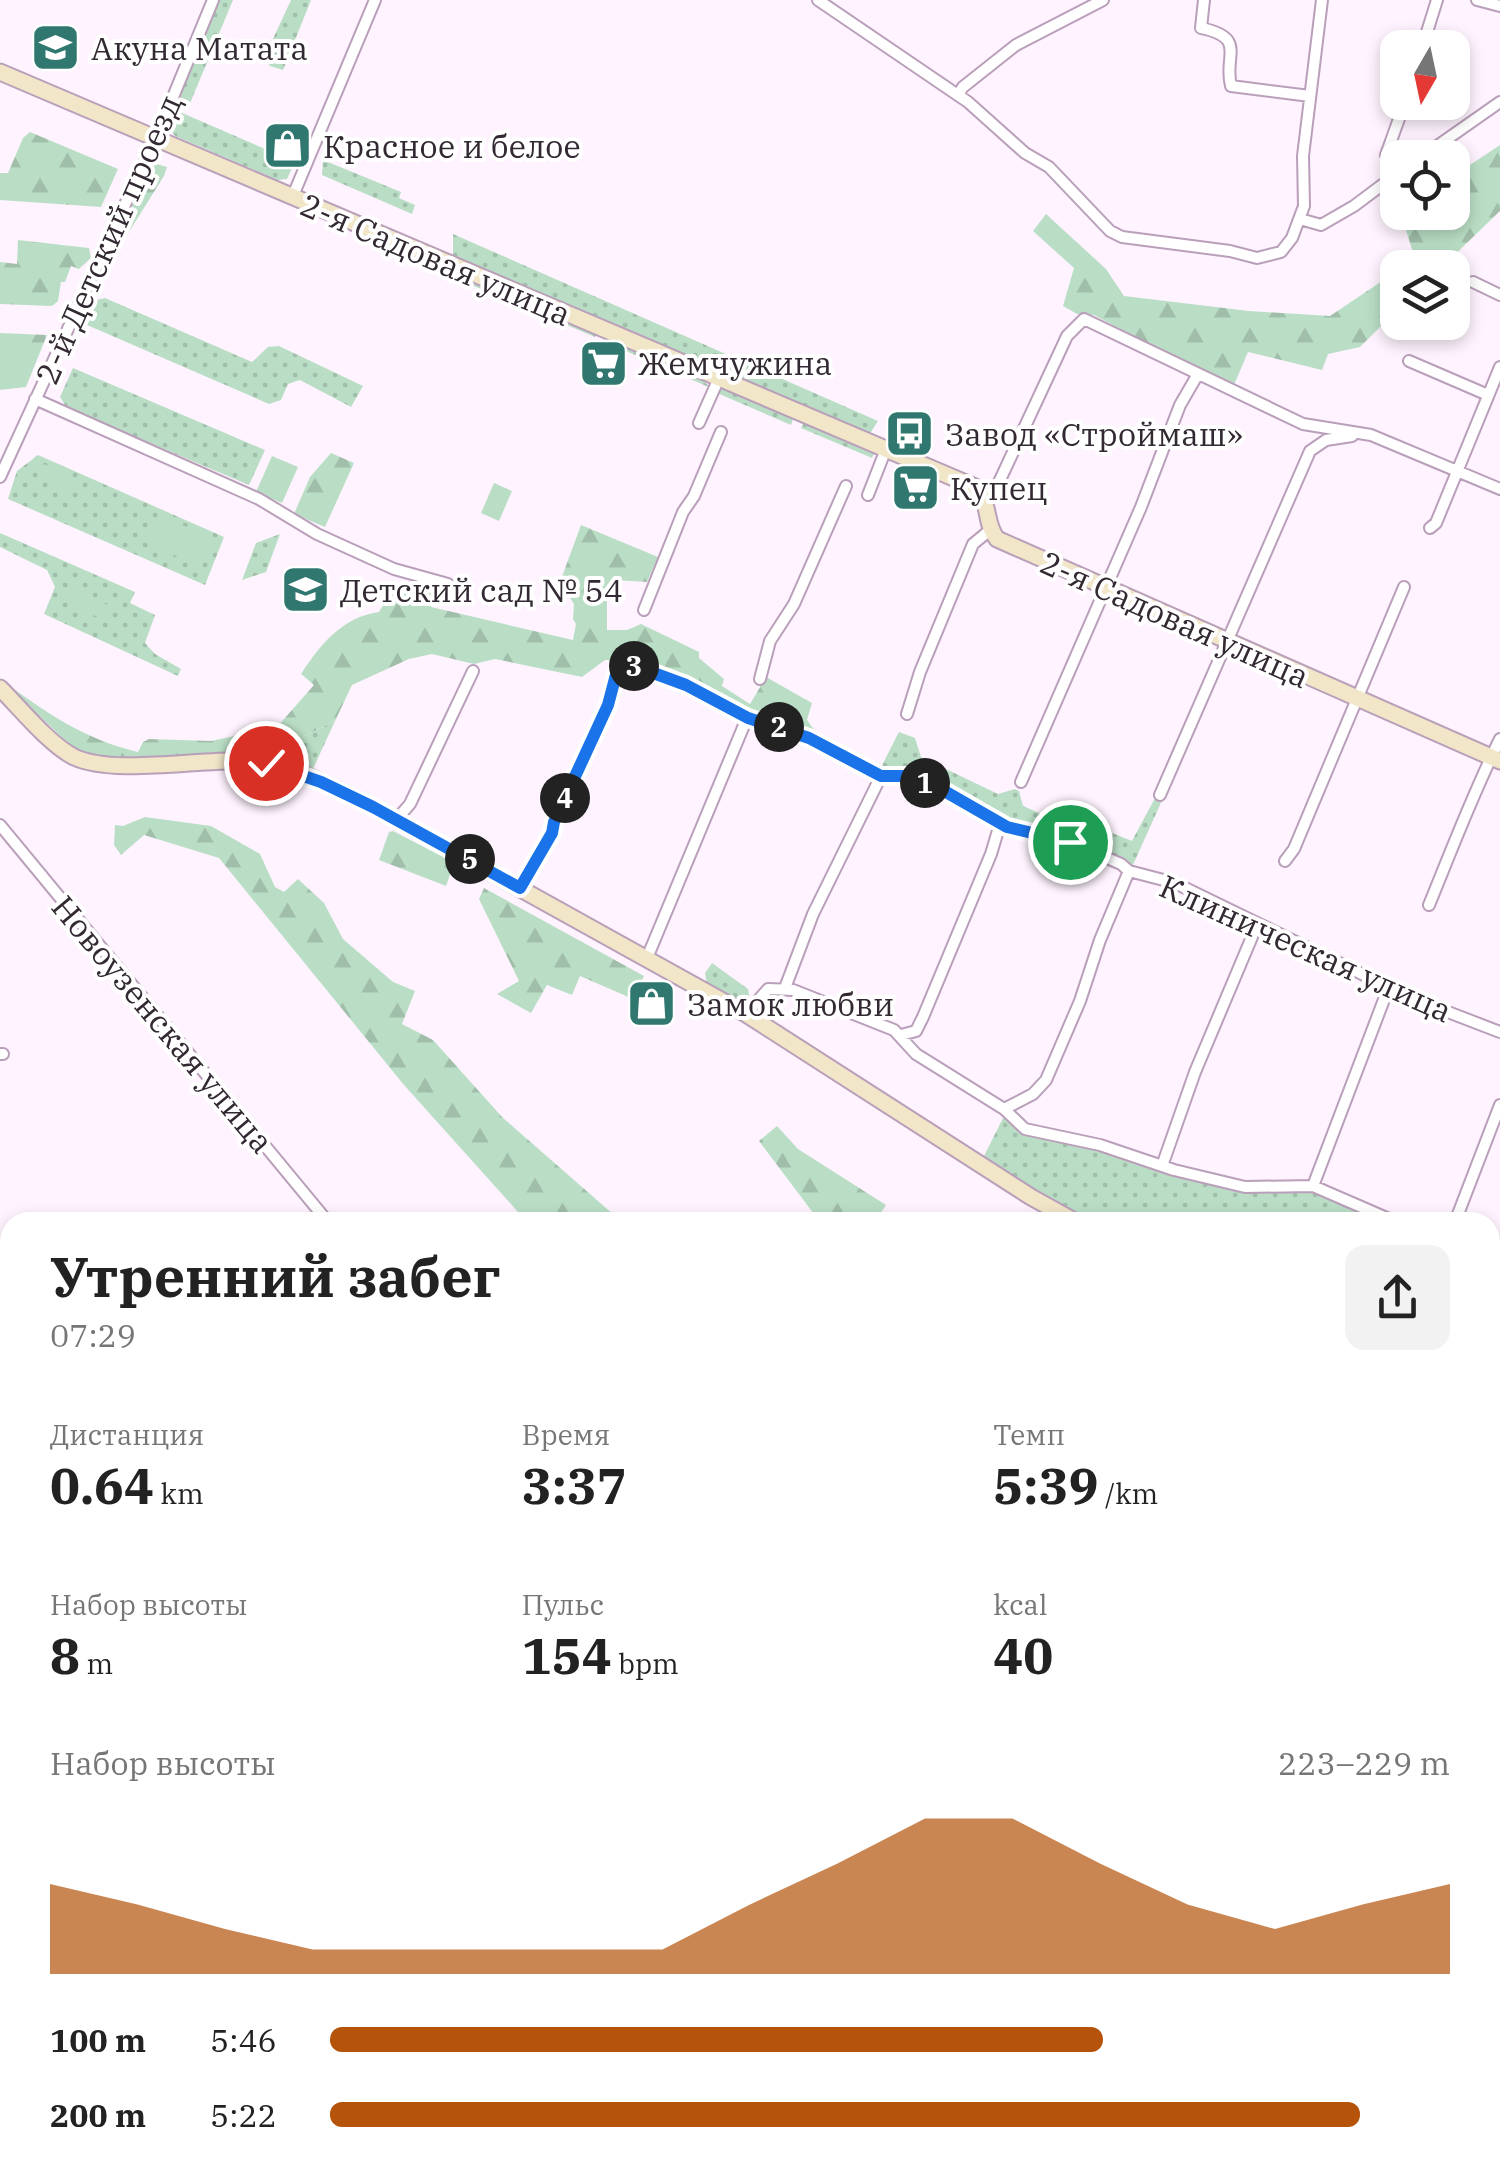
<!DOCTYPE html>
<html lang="ru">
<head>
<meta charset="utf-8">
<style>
  :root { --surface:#fff; --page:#f2f2f2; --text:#222; --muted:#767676; --accent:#b45309 }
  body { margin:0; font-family:"IBM Plex Serif",serif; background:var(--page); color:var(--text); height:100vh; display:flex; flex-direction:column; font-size:38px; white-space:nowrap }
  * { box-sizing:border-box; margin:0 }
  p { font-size:32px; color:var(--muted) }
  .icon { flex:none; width:55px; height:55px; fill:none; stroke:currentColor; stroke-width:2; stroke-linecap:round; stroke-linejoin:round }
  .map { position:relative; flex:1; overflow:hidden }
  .drawer { position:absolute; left:0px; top:1212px; width:1500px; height:962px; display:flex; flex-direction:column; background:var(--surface); border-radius:30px 30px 0 0; box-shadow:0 5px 15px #0003 }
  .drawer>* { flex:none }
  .needle { width:65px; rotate:189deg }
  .buttons { position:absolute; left:1380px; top:30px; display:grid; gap:20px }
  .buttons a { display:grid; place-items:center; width:90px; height:90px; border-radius:20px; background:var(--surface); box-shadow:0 5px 15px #0003; font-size:50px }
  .pin { position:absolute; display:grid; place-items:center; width:85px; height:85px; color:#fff; margin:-42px; border:5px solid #fff; border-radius:50%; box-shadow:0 2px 10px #0007 }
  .km { position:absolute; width:50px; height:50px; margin:-25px; border-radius:50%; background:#222; color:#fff; font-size:28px; line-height:50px; text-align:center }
  .round { display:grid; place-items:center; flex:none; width:105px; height:105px; border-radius:20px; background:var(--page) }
  .head { display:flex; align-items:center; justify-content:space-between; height:170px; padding:0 50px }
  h1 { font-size:55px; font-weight:700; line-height:75px }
  .figures { display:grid; grid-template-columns:repeat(3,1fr); gap:15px; height:170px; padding:10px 50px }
  .figures div { display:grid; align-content:center }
  .figures b { font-size:50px; font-weight:700 }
  .figures small { font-size:28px; font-weight:400 }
  .figures p { font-size:28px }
  .chart { height:280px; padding:20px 50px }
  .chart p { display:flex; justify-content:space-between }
  .chart svg { width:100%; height:180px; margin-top:10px; fill:var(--accent); opacity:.7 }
  ul { padding:0 50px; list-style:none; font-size:32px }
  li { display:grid; grid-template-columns:160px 120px 1fr; align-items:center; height:75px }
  li i { height:25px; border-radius:12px; background:var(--accent) }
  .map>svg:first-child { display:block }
  .grass { fill:url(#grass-dots) }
  .forest { fill:url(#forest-firs) }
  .park { fill:#badec5 }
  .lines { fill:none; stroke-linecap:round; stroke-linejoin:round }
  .street-casing { stroke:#ba9fba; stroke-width:14 }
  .secondary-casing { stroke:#ba9fba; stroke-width:19 }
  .street { stroke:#fff; stroke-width:10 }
  .secondary { stroke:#f1e6c8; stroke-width:15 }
  .route-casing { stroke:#fff; stroke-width:20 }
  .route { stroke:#1a73e8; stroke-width:12 }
  .labels { text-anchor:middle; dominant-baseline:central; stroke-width:8; stroke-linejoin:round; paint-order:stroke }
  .poi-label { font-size:32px; fill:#332933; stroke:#fff; text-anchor:start }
  .street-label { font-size:32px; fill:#332933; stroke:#fff }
</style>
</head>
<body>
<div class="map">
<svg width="1500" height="2174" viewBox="0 0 1500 2174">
  <defs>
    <pattern id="grass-dots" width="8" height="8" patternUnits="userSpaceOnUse" patternTransform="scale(2.5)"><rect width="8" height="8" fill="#badec5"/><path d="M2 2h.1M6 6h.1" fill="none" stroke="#a0beaa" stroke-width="1.8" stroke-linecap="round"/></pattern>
    <pattern id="forest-firs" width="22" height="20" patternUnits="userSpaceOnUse" patternTransform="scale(2.5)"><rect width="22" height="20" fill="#badec5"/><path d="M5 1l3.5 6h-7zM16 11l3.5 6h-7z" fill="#a0beaa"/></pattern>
  </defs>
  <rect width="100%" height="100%" fill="#fef3fe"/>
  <path class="grass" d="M219 0H233L188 108 176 103Z
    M291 0H311L283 70 270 66 265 56Z
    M173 109 295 162 287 179 277 180 175 136 167 125Z
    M323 160 401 192 399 198 415 205 412 214 322 175Z
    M362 230 598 331 595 337 360 238Z
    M453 234 878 421 871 432H865L453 255Z
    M105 298 252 362 268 347 279 346 363 386 351 407 300 380 288 384 281 400 269 404 87 325 97 300Z
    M628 345 698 376 711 388 619 348Z
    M73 368 265 450 249 485 67 408 60 397Z
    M722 389 793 419 791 425 717 393Z
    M804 422 875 451 872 458 801 428Z
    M38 455 224 537 205 585 8 499 17 471Z
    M0 533 135 592 130 603 155 615 145 643 155 654 181 669 178 676 44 614 55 587 47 570 0 547Z
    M280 534 266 572 242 580 256 543Z
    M335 721 312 771 248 754 290 743Z
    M899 732 915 738 921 757 998 794 1015 789 1019 791 1023 806 1053 819 1057 811 1132 841 1155 798 1164 796 1132 867 1004 823 906 770 879 771Z
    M712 963 748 989 750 999 741 1004 707 985 705 973Z
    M1005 1114 1013 1125 1031 1137 1112 1153 1172 1175 1237 1189 1316 1191 1387 1222H1094L1073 1214 983 1158Z
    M1490 1252 1500 1255V1395L1490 1389Z
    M1490 1403 1500 1409V1682L1490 1673Z
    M1500 1689V1784L1490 1782V1709Z
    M1490 1930 1500 1931V1978L1491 1993Z
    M683 2165H1098L1104 2174H694Z"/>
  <path class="forest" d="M30 132 118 169 101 207 0 200V173H8L23 138Z
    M1500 145V211L1442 267H1402L1415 259 1405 227 1425 213 1452 212 1458 173Z
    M150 162 167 167 164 176 127 235 117 232Z
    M1046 214 1106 269 1124 296 1249 311 1330 316 1397 271V310L1360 347 1328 354 1322 370 1248 352 1234 385 1208 376 1094 315 1077 314 1063 306 1074 268 1033 231Z
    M18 240 89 248 91 258 79 269 71 266 65 282H61L58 301 52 306 0 304V262L17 264Z
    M0 333 47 335 26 387 0 390Z
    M331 453 354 463 325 527 294 514 310 477Z
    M581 525 658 557 647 582 614 580 607 591V630H627L641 624 699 652V658L724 679 722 686 750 704 766 677 812 703 807 720 823 742 743 712 630 660H605L582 677 495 659 474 664 432 654 409 659 352 685 335 721 290 743 248 754 117 757 90 755 73 748 3 681C45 712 86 740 138 752L143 742 149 739 211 741 277 727 314 685 301 674C320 645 342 617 379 612L393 588 434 589 431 607 573 640 576 624 573 619 574 604 560 582Z
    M145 817 211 826 260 854 275 887 284 892 298 879 324 903 343 939 393 982 415 991 402 1024 433 1040 503 1118 622 1222H527L404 1085 219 858 144 835 121 855 114 845 115 825 123 826Z
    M393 831 451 861 453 866 446 886 379 860 389 832Z
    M484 888 644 976 633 999 580 976 572 995 547 985 531 1013 497 994 519 981 479 899Z
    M777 1126 798 1149 886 1205 875 1222H820L759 1141Z
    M1490 1880 1500 1881V1931L1490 1930Z
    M1500 2133V2174H1469L1474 2165H1490V2145Z
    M541 2165H683L694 2174H531V2170Z
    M1098 2165H1182L1190 2174H1104Z"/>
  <path class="park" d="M10 352 33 355 23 380 0 375V357Z
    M272 456 298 467 282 503 256 492Z
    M44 464 73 478 67 492 37 478Z
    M494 483 512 491 499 521 481 513Z
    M158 515 211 537 199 566 146 543Z
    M71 588 112 607 106 621 65 602Z"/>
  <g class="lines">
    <defs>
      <path id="street" d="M818 0 968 102 1025 153 1049 167 1110 231 1122 237 1230 251 1257 258 1281 252 1292 238 1304 206 1303 156 1322 0
        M1204 0 1201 28C1248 38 1223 56 1231 86L1310 96
        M1477 0 1500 6
        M1422 48 1437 0
        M958 95 963 87 1016 45 1103 0
        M1420 158 1500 102
        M1395 175 1386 155 1405 102
        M292 198 375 0
        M1300 219 1321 225 1354 206 1398 173
        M1473 282 1500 295
        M1409 361 1488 395
        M35 399 259 499 317 534 394 569 448 584
        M699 423 719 378
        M0 477 161 126 213 0
        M868 495 886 449
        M984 495 994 490 1000 480 1067 336 1084 319 1303 424 1371 435 1500 489
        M1430 528 1436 523 1500 367
        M644 610 683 512 694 496 721 432
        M760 679 770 641 794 604 846 486
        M907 714 920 672 973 544 990 530
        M1021 782 1141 507 1180 405 1198 374
        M1160 795 1310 451 1326 440 1352 436
        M396 820 410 804 473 671
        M0 825 328 1222
        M1285 861 1294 849 1404 587
        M520 888 551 833 554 822 608 705 618 667 629 664 686 685 747 718 809 738 881 776 906 775 946 792 1007 827 1070 842 1121 864 1129 871 1175 883 1368 977 1388 989 1500 1032
        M1429 905C1452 849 1473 793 1500 739
        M647 958 747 718
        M785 988 813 914 881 776
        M746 1014 768 989 793 990 894 1030 916 1054 1004 1109 1025 1129 1100 1145 1174 1170 1245 1187 1313 1186 1396 1222
        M901 1035 916 1031 923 1017 991 854 1000 824
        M0 1054H3
        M1004 1109 1033 1094 1046 1080 1080 1001 1100 940 1129 871
        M1162 1166 1195 1072 1257 925
        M1313 1186 1388 989
        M1455 1222 1500 1105
        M0 1541 10 1548
        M1490 1998 1500 2002
        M414 2165 419 2174
        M1190 2165 1198 2174
        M1317 2165 1327 2174
        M118 2174 119 2165
        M386 2174 387 2165
        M1383 2174 1388 2165"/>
      <path id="secondary" d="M0 72 975 487C991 502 984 523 997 539L1500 761
        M0 688C20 708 49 744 74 757 115 776 203 758 251 761 294 765 334 788 373 807L746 1014 1031 1197 1076 1222
        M1490 1397 1500 1402"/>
    </defs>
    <use href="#street" class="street-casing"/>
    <use href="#secondary" class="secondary-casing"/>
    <use href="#street" class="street"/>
    <use href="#secondary" class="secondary"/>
  </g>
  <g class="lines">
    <defs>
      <path id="route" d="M266 763 321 782 373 807 520 888 552 833 554 822 608 705 618 667 629 664 686 685 748 718 809 738 881 776H906L946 792 1007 827 1070 842"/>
    </defs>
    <use href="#route" class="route-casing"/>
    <use href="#route" class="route"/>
  </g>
  <defs>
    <symbol id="school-square" viewBox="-11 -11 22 22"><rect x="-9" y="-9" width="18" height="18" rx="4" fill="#307770" stroke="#fff"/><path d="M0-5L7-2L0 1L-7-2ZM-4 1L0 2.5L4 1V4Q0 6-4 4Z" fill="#fff"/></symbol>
    <symbol id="shop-square" viewBox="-11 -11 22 22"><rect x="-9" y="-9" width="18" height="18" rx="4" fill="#307770" stroke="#fff"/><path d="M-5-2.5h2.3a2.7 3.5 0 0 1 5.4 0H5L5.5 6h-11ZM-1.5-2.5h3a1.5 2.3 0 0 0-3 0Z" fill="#fff"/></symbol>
    <symbol id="supermarket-square" viewBox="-11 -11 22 22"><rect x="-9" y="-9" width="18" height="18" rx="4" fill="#307770" stroke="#fff"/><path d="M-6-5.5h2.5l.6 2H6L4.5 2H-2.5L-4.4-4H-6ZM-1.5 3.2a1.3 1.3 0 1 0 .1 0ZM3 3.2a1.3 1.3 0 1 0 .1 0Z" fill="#fff"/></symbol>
    <symbol id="bus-square" viewBox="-11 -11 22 22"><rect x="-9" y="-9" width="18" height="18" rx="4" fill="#307770" stroke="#fff"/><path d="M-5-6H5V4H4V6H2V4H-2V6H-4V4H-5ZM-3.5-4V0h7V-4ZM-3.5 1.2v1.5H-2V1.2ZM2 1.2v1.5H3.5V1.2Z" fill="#fff"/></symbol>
  </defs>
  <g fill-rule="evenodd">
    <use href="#school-square" x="28" y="20" width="55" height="55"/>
    <use href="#shop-square" x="260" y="118" width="55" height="55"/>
    <use href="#supermarket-square" x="576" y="336" width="55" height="55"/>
    <use href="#bus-square" x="882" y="406" width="55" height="55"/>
    <use href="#supermarket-square" x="888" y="460" width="55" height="55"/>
    <use href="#school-square" x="278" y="562" width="55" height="55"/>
    <use href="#shop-square" x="624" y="976" width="55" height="55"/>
  </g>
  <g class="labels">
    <g class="poi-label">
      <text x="91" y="48">Акуна Матата</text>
      <text x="323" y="146">Красное и белое</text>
      <text x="638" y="363">Жемчужина</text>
      <text x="945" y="434">Завод «Строймаш»</text>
      <text x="950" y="488">Купец</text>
      <text x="340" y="590">Детский сад № 54</text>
      <text x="687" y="1004">Замок любви</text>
    </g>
    <g class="street-label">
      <text transform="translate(108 239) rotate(-66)">2-й Детский проезд</text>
      <text transform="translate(436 259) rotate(23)">2-я Садовая улица</text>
      <text transform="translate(1175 619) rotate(24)">2-я Садовая улица</text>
      <text transform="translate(1306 948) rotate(24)">Клиническая улица</text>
      <text transform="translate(163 1024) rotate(50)">Новоузенская улица</text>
    </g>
  </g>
</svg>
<div class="buttons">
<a><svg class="needle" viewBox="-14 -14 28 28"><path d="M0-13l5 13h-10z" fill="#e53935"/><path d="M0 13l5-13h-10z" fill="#767676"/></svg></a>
<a><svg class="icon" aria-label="locate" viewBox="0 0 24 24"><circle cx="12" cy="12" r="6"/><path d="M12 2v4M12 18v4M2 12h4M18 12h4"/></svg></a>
<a><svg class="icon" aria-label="layers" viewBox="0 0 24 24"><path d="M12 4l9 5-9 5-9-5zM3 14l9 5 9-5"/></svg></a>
</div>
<div class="pin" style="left:1070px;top:842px;background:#1e9e55"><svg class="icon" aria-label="arrive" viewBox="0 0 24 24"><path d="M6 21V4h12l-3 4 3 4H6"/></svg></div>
<div class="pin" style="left:266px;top:763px;background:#d93025"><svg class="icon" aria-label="check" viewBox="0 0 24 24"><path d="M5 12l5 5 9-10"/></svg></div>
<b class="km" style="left:925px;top:783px">1</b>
<b class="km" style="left:779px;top:727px">2</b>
<b class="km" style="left:634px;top:666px">3</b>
<b class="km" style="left:565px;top:798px">4</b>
<b class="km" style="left:470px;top:859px">5</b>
<section class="drawer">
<div class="head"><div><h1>Утренний забег</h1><p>07:29</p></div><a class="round"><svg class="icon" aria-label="share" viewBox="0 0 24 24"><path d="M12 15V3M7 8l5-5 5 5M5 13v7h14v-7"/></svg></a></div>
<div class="figures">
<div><p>Дистанция</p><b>0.64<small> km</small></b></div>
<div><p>Время</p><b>3:37</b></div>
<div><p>Темп</p><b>5:39<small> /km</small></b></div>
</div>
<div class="figures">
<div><p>Набор высоты</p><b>8<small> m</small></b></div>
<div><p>Пульс</p><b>154<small> bpm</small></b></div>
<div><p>kcal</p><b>40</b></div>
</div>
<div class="chart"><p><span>Набор высоты</span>223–229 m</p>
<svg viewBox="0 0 160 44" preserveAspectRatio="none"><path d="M0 44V22L10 27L20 33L30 38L40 38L50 38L60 38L70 38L80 27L90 17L100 6L110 6L120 17L130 27L140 33L150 27L160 22V44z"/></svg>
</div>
<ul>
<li><b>100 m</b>5:46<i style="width:69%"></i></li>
<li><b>200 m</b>5:22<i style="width:92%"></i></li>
</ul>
</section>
</div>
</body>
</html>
